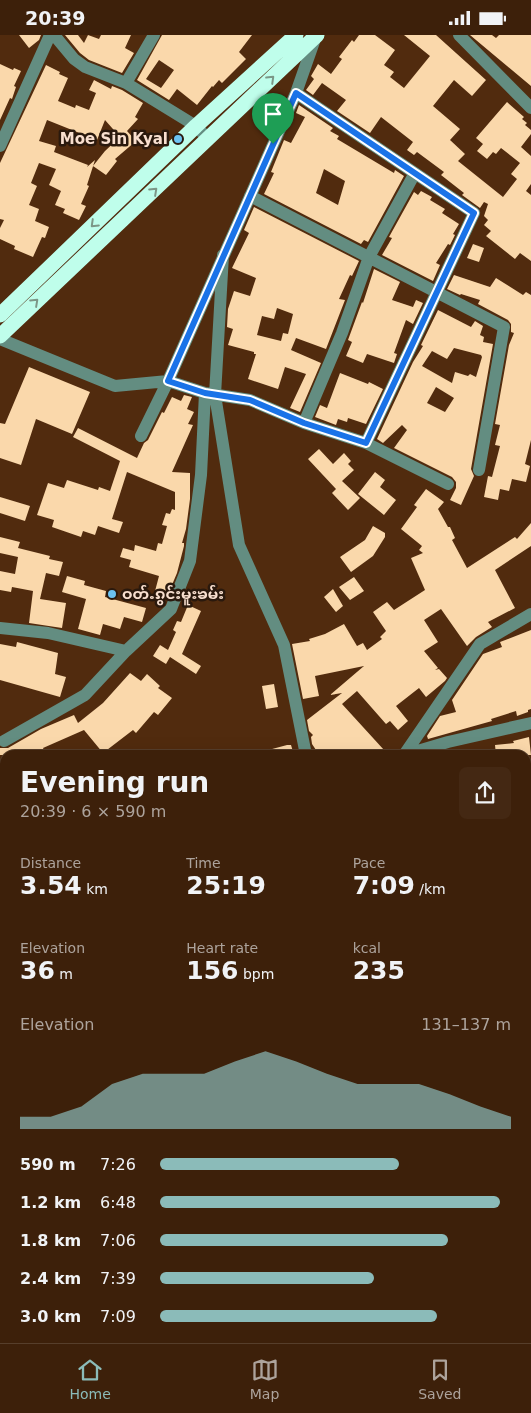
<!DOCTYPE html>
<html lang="en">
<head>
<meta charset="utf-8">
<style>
  :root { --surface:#3d200a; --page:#442813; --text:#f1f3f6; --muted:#ada39c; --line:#563e2b; --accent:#8bbbb9 }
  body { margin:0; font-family:"DejaVu Sans","Noto Sans Myanmar",sans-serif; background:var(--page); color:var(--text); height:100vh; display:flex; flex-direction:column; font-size:19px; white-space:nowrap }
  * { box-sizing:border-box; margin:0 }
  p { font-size:16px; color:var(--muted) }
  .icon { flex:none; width:28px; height:28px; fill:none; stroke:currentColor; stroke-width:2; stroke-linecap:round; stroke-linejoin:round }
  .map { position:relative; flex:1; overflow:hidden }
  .side { position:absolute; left:0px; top:715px; width:531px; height:594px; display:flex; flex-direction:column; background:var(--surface); border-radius:15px 15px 0 0; box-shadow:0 5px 20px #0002,0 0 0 1px var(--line) }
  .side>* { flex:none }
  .pin { position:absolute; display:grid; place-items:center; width:42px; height:42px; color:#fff; margin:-51px -21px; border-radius:50% 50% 50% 0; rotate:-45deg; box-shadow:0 0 5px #0007 }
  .pin .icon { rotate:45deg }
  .round { display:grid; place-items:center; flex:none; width:52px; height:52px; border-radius:8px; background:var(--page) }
  .summary { display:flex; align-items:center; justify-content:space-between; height:85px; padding:0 20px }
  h1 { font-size:28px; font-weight:700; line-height:38px }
  .metrics { display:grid; grid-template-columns:repeat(3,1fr); gap:8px; height:85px; padding:5px 20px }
  .metrics div { display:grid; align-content:center }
  .metrics b { font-size:25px; font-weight:700 }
  .metrics small { font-size:14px; font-weight:400 }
  .metrics p { font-size:14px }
  .chart { height:140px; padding:10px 20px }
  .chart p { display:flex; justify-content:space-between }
  .chart svg { width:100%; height:90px; margin-top:5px; fill:var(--accent); opacity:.7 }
  ul { padding:0 20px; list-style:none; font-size:16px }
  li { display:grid; grid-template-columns:80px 60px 1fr; align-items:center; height:38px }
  li i { height:12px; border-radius:6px; background:var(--accent) }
  .status { display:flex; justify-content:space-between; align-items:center; height:35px; padding:0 25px; background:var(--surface); direction:ltr }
  .status svg { height:14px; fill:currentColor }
  .tab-bar { display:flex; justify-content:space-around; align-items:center; height:70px; border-top:1px solid var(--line); background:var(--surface); font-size:14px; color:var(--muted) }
  .tab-bar a { display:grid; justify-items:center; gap:2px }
  .tab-bar .current { color:var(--accent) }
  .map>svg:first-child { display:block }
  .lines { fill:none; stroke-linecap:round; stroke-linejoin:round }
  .stream { stroke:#686f0d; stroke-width:3 }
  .building { fill:#fad8ab; fill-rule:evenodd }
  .minor { stroke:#638d81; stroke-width:12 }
  .highway { stroke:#bffeeb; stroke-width:15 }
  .oneway { stroke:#7c9787 }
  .route-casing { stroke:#fff; stroke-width:10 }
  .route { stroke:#1a73e8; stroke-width:6 }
  .poi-dot { fill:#6cc3f2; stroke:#2a190d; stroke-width:2 }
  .labels { text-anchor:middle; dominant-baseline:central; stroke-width:5; stroke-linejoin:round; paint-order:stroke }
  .poi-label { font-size:15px; font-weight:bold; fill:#f8dfcf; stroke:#2a190d; text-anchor:end }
</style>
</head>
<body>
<div class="status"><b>20:39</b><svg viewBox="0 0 49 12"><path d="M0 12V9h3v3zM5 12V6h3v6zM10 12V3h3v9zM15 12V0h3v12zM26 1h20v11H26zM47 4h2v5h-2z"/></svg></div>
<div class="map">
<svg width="531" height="1308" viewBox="0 0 531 1308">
  <rect width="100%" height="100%" fill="#512b0e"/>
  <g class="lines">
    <path class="stream" d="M526 1173 531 1174
      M77 1308 81 1304"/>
  </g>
  <path class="building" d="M19 0H41L39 5 29 13Z
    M65 0H78L84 8 88 0 99 4 101 0H131L125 13 134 18 122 38 89 25 80 18Z
    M162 0H252L239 17 246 24 222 48 219 45 213 52 212 51 197 70 177 54 169 65 137 45ZM159 25 174 35 161 53 146 44Z
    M359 0H375L395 15 384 30 394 37 390 42 404 53 430 21 404 0H436L486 45 472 61 454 45 433 71 460 94 450 105 465 119 458 126 503 162 517 144 511 139 520 128 501 113 496 119 493 117 487 124 477 116 483 109 476 103 507 67 524 82 522 84 527 88 525 90 531 95V99L521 112 531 121V149L526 156 531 160V226L520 218 515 224 486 201 491 196 484 190 488 185 484 181 488 169 484 167 480 173 462 160 464 158 441 140 444 137 417 117 414 120 407 115 413 107 381 82 370 98 337 76 346 65 322 48 313 60 306 55 314 44 311 41 318 29 331 39 342 24 339 22 352 5 354 7Z
    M470 0H492L496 3 499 0H531V51Z
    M0 29 13 35 14 33 21 36 14 51 16 52 12 64 10 63 0 85Z
    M46 30 60 37 59 39 68 43 58 66 75 73 76 70 89 75 96 58 89 55 94 45 111 54 112 51 122 55 143 68 135 82 138 84 127 96 136 106 115 124 117 126 106 140 93 131 105 116 120 102 105 85 97 105 47 85 39 106 56 111 54 117 88 130 87 132 95 125 87 150 89 151 81 169 86 171 79 185 63 178 65 174 55 170 61 156 49 150 56 134 39 128 31 148 37 151 29 170 39 174 35 186 49 192 45 203 42 202 33 222 14 214 15 211 0 204V193L4 185 0 184V128Z
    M299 70 333 93 330 96 339 101 337 104 394 138 395 135 404 141 368 207 364 205 361 209 264 159 274 138 271 137 284 105 291 108 305 82 296 78ZM324 134 345 146 338 170 316 158Z
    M421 156 432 162 430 165 445 174 442 178 459 189 453 199 455 200 450 210 448 209 436 228 440 230 433 246 382 220 392 203 389 202 414 157 418 160Z
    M254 172 359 226 352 241 350 240 339 264 345 265 326 314 296 303 291 315 321 328 300 377 290 373 306 339 285 332 278 354 248 344 256 319H254V317L228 310 233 294 227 292 228 274 234 256 250 261 256 243 232 233 249 198 244 195ZM277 273 293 279 288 299 283 298 281 306 257 300 262 281 274 284Z
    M473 209 484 213 479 227 467 223Z
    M374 234 400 247 392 265 413 272 416 265 423 268 413 289 406 285 394 318 397 319 394 328 367 319 363 328 346 321 352 307 348 305 362 267 363 268Z
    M454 240 490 252 496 243 523 260 526 257 531 260V405L525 429 530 431 526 447 512 444 509 456 500 454 498 465 484 462 488 441 492 442 500 411 495 410 500 390 495 389 509 310 514 298 511 297V289L508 285 478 269 480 265 461 259 460 260 447 254Z
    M438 275 471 292 475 286 483 291 480 300 484 302 483 307 493 309 471 434 474 441 461 470 450 465 456 453V447L452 442 394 413 407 395 402 390 383 408 377 404 413 327 423 311 421 310ZM454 313 481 320 482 322 476 342 470 339 468 341 455 337 452 348 422 331 432 316 447 324ZM436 352 454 363 445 377 427 368Z
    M29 332 90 357 72 399 36 384 21 430 0 423V388L5 389Z
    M340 338 368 349 369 347 383 354 366 389 348 383 347 387 338 384 336 390 315 382 320 370 327 373Z
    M184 360 192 362 187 374 194 377 188 389 193 390 172 437 190 438V464L186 494 182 508H184V511L177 538 166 564 154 560 159 541 129 532 131 525 120 522 123 513 134 516 135 510 156 516 158 508 162 509 167 491 162 490 166 478 170 479 172 474 175 475V457L127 437 112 484 123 487 119 498 98 491 95 500 83 496 81 502 52 492 54 485 37 480 48 448 64 453 67 445 98 455 99 452 110 456 120 426 73 402 78 393 137 423 144 408 148 405 162 377 164 378 172 362 181 366Z
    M319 414 333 429 344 418 351 426 348 429 354 435 342 446 360 463 348 475 332 458 336 454 308 424Z
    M375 437 385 445 380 452 396 465 384 480 358 459Z
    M426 454 444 467 438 474 448 492H450L455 503 452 505 467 533 515 502 517 504 531 488V511L495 535 515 573 488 587 492 592 476 602 467 611 441 574 424 585 438 607 424 616 438 633 435 635 439 634 447 643 445 646 426 662 419 653 396 671 408 686 398 695 390 686 386 689 357 656 342 669 384 715 379 720H314V717L316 715 312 709 311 702 313 700 309 696 307 685 342 658 330 660 364 631 315 641 319 661 303 664 292 609 310 606 309 604 325 599 344 589 357 611 363 608 367 615 382 604 380 602 386 596 373 577 387 567 394 575 425 555 411 523 423 518 419 515 422 511 401 494 417 472 414 470Z
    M0 462 30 471 25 486 0 478Z
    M373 491 385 498V502L373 521 351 537 340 522 365 505Z
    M0 502 20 507 18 513 50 521 49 524 63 527 59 541 46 538 40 564 66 568 62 593 29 588 33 556 12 552 11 557 0 555V536L15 539 18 522 0 518Z
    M67 541 85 546 84 550 106 556 105 562 146 573 142 587 124 582 120 594 103 589 100 600 78 594 86 564 62 557Z
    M354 542 364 556 350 565 339 552Z
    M333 554 343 571 336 577 324 562Z
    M188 570 201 576 182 619 201 631 196 639 170 622 166 629 153 621 160 610 168 615 176 597 173 595 177 586 181 587Z
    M531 595V674L528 675V677L517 681 516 676 491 684 492 686 428 704 427 701 440 681 456 677 452 665 483 619 502 612 500 607Z
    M17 607 58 618 55 639 66 642 60 662 0 645V609L16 612Z
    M130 638 141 646 147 639 160 651 158 653 172 663 158 680 154 677 136 698 133 695 103 718 84 695 43 713 46 720H0V713H8L41 694 74 680 78 688 103 668Z
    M274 649 278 672 266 674 262 651Z
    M529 702 531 720H496L495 710 514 708 513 706Z
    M287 710H291L294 720H262L261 717Z"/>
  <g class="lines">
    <path class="minor" d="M54 0 74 24 85 32 126 48 196 91 208 104
      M459 0 531 73
      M126 48 154 0
      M296 58 474 178 366 408
      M0 111 50 0
      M250 161 504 292 479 435
      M223 220 215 360 239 510 284 610 306 720
      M0 304 115 351 168 346 205 358 250 365 304 388 366 408 448 449
      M304 388 342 298 369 222 415 138
      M141 401 168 346 296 58 316 1
      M0 593 48 598 126 616
      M4 706 85 660 126 616 171 574 190 526 201 440 205 358
      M404 720 480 609 531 579
      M404 720 448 707 531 688
      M0 927 5 928
      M0 1002 5 996
      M0 1162 5 1166
      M0 1276 5 1271
      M178 1304 180 1308
      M458 1304 469 1308
      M326 1308V1304"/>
    <path class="highway" d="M0 280 196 91 296 0
      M0 301 317 0"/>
  </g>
  <defs><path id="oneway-chevron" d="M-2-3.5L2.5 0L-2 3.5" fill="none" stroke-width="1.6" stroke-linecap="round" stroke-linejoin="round" transform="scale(1.25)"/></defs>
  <g class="oneway">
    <use href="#oneway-chevron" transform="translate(271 44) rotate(-44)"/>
    <use href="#oneway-chevron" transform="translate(154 156) rotate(-43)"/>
    <use href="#oneway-chevron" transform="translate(94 189) rotate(136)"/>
    <use href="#oneway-chevron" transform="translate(35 267) rotate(-43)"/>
  </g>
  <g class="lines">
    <defs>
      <path id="route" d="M296 58 474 178 366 408 304 388 250 365 205 358 168 346Z"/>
    </defs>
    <use href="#route" class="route-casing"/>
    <use href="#route" class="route"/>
  </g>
  <g class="poi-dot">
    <circle cx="178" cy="104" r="5"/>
    <circle cx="112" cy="559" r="5"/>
  </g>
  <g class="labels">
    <g class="poi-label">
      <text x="168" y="104">Moe Sin Kyal</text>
      <text x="122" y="559" text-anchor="start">ဝတ်ႉၵွင်းမူးၶမ်း</text>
    </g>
  </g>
</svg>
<div class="pin" style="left:273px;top:109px;background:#1e9e55"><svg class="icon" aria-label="arrive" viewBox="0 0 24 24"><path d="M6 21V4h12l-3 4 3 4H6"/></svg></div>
<section class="side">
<div class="summary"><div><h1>Evening run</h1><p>20:39 · 6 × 590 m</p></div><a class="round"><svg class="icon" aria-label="share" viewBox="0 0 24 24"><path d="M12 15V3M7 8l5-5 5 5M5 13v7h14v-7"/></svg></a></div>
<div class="metrics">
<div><p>Distance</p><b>3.54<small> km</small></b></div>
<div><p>Time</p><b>25:19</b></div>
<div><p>Pace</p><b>7:09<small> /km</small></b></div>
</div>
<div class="metrics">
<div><p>Elevation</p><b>36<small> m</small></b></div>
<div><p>Heart rate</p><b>156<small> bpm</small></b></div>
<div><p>kcal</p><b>235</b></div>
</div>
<div class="chart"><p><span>Elevation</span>131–137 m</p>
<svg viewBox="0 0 160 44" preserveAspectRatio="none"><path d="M0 44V38L10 38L20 33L30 22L40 17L50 17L60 17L70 11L80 6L90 11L100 17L110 22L120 22L130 22L140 27L150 33L160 38V44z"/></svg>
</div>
<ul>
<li><b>590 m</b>7:26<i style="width:68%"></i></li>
<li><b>1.2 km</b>6:48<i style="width:97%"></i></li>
<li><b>1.8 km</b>7:06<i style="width:82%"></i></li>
<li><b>2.4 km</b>7:39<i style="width:61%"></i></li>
<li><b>3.0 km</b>7:09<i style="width:79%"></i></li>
</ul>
</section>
</div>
<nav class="tab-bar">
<a class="current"><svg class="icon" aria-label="home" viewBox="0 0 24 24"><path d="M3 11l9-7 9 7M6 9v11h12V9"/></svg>Home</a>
<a><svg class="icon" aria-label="map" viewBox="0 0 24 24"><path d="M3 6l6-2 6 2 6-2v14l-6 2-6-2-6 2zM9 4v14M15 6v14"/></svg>Map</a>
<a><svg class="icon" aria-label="saved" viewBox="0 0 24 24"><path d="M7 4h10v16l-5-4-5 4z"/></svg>Saved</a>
</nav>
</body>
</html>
